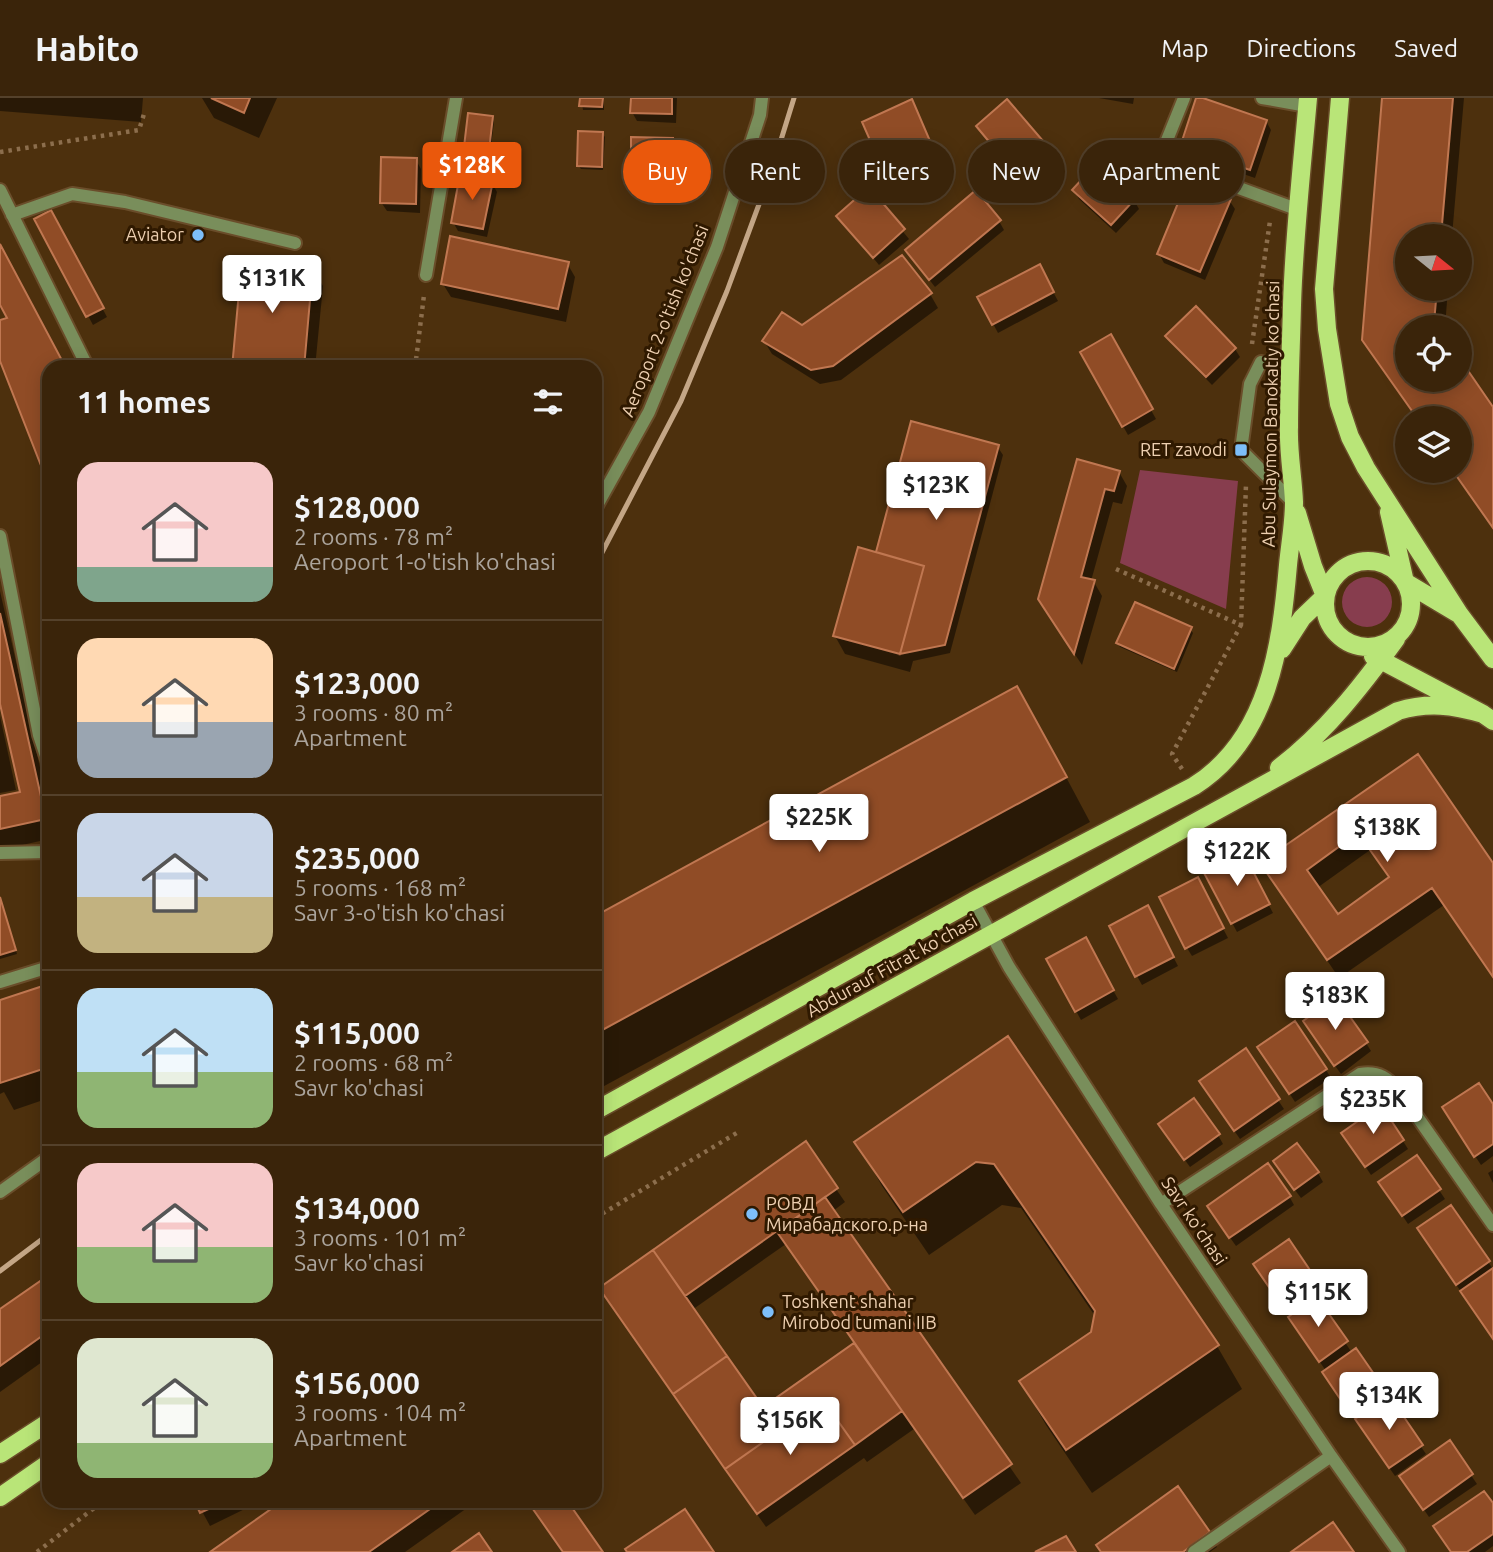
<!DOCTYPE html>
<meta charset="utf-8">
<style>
:root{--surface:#3a240a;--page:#453018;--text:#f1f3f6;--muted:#aba49c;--line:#54412b;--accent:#ea580c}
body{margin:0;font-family:Ubuntu,sans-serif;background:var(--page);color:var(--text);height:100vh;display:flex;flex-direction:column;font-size:26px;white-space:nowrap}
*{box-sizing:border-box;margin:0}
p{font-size:23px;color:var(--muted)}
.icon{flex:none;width:38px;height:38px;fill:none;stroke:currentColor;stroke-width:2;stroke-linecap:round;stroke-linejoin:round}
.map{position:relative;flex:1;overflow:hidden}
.drawer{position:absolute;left:42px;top:262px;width:560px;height:1148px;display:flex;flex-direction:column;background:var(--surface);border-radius:21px;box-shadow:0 4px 18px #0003,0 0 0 2px var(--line)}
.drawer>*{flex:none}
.banner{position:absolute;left:623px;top:42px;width:665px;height:63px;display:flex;gap:14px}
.needle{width:46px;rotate:108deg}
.buttons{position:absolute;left:1395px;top:126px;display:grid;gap:14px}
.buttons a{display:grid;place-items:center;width:77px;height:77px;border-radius:50%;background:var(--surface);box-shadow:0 4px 18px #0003,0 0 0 2px var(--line);font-size:35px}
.price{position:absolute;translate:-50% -60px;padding:0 16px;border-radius:7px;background:#fff;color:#222;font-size:23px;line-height:46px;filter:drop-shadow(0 2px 4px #0008)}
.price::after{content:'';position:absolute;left:50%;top:42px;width:21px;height:16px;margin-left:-10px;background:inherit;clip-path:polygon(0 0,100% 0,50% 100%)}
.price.selected{background:var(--accent);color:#fff}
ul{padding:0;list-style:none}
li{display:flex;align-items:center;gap:21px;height:175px;padding:0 35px}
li+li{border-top:2px solid var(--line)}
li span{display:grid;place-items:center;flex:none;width:196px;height:140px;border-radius:21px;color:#555}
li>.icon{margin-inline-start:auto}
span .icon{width:84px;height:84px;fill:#fffc;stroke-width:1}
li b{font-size:30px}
h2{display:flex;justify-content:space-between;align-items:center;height:84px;padding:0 35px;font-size:30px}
.tag{padding:0 24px;border-radius:32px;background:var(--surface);box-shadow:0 4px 18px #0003,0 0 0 2px var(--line);font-size:24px;line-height:63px}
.tag.selected{background:var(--accent);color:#fff}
header{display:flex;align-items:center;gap:42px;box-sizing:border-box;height:98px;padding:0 35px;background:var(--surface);border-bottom:2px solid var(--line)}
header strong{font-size:33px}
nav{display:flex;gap:38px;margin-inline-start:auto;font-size:24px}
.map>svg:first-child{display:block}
.green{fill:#873d4e}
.shadow{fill:#0007;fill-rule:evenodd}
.building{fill:#904c26;stroke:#c07751;stroke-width:2;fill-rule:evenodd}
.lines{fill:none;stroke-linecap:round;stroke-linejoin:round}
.minor-casing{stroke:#6a4d2a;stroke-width:16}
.major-casing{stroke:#6a4d2a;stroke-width:21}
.path{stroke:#8c6e4d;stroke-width:4.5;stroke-dasharray:3.5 5;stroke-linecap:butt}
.minor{stroke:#798e5b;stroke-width:12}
.major{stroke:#b9e578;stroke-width:18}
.rail{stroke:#c4a686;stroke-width:5}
.poi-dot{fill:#7dbef9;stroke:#2f1900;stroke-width:2.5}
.labels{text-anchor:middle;stroke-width:6;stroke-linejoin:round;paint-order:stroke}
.poi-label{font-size:18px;fill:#edcfb0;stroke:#2f1900;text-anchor:end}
.street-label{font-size:18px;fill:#edcfb0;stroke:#2f1900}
</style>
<header>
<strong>Habito</strong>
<nav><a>Map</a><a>Directions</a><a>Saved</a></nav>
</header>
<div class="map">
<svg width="1493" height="1454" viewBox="0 0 1493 1454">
<rect width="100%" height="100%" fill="#4d300d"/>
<path class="green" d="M1140,372L1238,383L1226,511L1120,465Z
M1342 504a25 25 0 1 1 50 0a25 25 0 1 1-50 0Z"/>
<path class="shadow" d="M0,0H143L141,24L0,13Z
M202,0H277L259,40L214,20Z
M581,0H604V12H583Z
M633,0H677L676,25L637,23L632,14Z
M1099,0H1134L1133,6Z
M1384,0H1464L1452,138H1407V191H1448L1445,229H1407V282H1460V264L1493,313V430L1453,373H1460V320H1416L1364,241Z
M916,12L934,52L887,73L864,24Z
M492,20L494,24L490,56L468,53L466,49Z
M1266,23L1271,32L1255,80L1187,57L1182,49Z
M978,29L1041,44L1046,53L1017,78Z
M602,35L605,39L603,72L581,71L578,67Z
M672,42L677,51L676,79L638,78L633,69Z
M416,62L421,71L420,115L387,113L381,104Z
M492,85L497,94L487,139L458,133L453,124Z
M868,91L909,141L879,167L839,118Z
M1074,92L1134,102L1139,111L1116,135L1079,101Z
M1229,102L1235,111L1205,182L1164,165L1159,156Z
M51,114L107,219L93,227L37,122Z
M999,123L1004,132L935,189L907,153Z
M567,165L575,179L566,224L451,199L443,186Z
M312,170L323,188L315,270H234Z
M1044,177L1058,203L998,235L979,199Z
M930,196L938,210L841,282L820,286L772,256L764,243L802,229Z
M1168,238L1235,251L1240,259L1212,287L1173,247Z
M1110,239L1156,321L1128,337L1082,255Z
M997,348L1003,357L950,555L913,563L910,574L845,556L835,538L880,457L878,454Z
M1079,363L1119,374L1127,388L1122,406L1113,404L1091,483L1094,484L1102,498L1082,567L1048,516Z
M0,493L49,709V741L0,752V700L22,695L0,598Z
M1190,531L1193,535L1177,574L1120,549L1118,545Z
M0,618L16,692L0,695Z
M1042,634L1090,724L595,993V820Z
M1417,658L1493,768V879L1444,807L1339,880L1262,766ZM1370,752L1390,781L1337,818L1317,790Z
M1247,766L1273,815L1237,834L1206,776Z
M1202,790L1228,840L1192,858L1187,850Z
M0,800L17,856L0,861Z
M1152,818L1178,868L1142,887L1137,878Z
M1085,842L1118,901L1081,922L1048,862Z
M49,888V1000L14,1012L4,994L0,996V904Z
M1310,933L1366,945L1371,953L1341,976Z
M1007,941L1217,1248L1242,1291L1092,1395L1046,1327L1021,1284L1092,1235L1095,1218L1021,1110L1002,1107L929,1157L882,1088L857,1044Z
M1245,953L1284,1011L1240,1041L1206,992Z
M1265,958L1326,972L1331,980L1295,1004Z
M1493,1009V1058L1481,1067L1449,1019Z
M1166,1036L1218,1037L1223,1046L1190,1069Z
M1403,1043L1408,1051L1371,1077L1349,1044Z
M805,1046L845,1104L833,1113L1021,1385L975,1417L914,1331L867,1364L864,1360L766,1429L609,1204ZM786,1146L855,1246L763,1312L692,1212Z
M1417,1059L1445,1101L1408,1126L1386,1093Z
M1280,1072L1318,1075L1323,1084L1301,1100Z
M1493,1072V1085L1488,1075Z
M1289,1098L1294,1107L1236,1148L1214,1117Z
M1451,1109L1493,1171V1240L1424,1140Z
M1260,1176L1319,1188L1324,1196L1317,1201L1352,1255L1356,1253L1426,1356L1395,1378L1329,1284L1326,1273Z
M49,1179V1259L0,1294V1213Z
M1449,1345L1477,1386L1429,1419L1407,1387Z
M1177,1390L1217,1449L1210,1454H1102Z
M197,1404H259L210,1428Z
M284,1404H463L467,1410L405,1454H213Z
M1493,1408V1448L1485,1454H1452Z"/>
<path class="building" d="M211,0H250L244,15Z
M580,0H603L602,9L579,8Z
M631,0H672V16L630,15Z
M1196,0H1203L1267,22L1250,72L1180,49Z
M1382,0H1453L1441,138H1407V191H1437L1434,225L1437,229H1407V282H1460V261L1493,309V430L1453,373H1460V320H1417L1362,242Z
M912,1L930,43L880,65L862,24Z
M1007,1L1043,43L1011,70L976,28Z
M468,15L493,18L489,52L464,49Z
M578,33L603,34L602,69L577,68Z
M631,39L673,40L672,70L631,69Z
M381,59L417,60L416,106L380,105Z
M1097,65L1135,101L1111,127L1072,92Z
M460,76L493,83L483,131L451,125Z
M1187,83L1231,101L1200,174L1157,156Z
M869,89L905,131L873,160L836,118Z
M976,92L1001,122L929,182L905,152Z
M51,112L104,210L86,219L34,121Z
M450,138L569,164L558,211L441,186Z
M0,146L66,270H49V388L0,263V222L7,220L0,207Z
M902,157L932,195L833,268L811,272L762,243L782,214L802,227Z
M242,161L313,168L304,270H232Z
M1040,166L1054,194L992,227L977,199Z
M1196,208L1236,250L1206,279L1165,238Z
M1111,236L1153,311L1122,329L1080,254Z
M911,323L999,347L945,547L900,556L924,468L876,454Z
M1077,361L1120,373L1114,393L1105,391L1081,479L1095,482L1074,556L1038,501Z
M858,449L924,468L900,556L833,538Z
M1135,504L1192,529L1174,571L1116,545Z
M0,515L46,721L0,731V698L20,694L0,606Z
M1017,588L1067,679L595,936V818Z
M1418,656L1493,765V879L1432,790L1327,862L1260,765ZM1358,735L1389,779L1338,816L1307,772Z
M1243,754L1270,806L1231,826L1204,775Z
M1198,779L1224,830L1185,851L1159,799Z
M0,799L16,852L0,857Z
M1148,807L1174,859L1135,879L1109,828Z
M1086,839L1114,892L1075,914L1046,861Z
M49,886V969L0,985V902Z
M1336,899L1368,944L1334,968L1303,923Z
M1295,923L1327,971L1289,996L1257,949Z
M1008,938L1219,1247L1066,1352L1019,1283L1091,1234L1095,1213L994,1066L976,1064L903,1114L854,1044Z
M1246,950L1280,1001L1234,1033L1199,983Z
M1479,985L1493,1006V1046L1474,1059L1442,1009Z
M1194,1000L1220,1036L1184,1062L1158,1026Z
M1381,1007L1404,1042L1365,1069L1341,1035Z
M806,1043L838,1090L685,1198L653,1152Z
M1297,1045L1319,1074L1294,1092L1273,1063Z
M1417,1057L1441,1091L1402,1118L1378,1084Z
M1268,1065L1291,1098L1229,1140L1207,1108Z
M825,1099L1012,1366L963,1400L777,1134Z
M1451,1107L1490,1163L1456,1187L1417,1130Z
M1289,1141L1320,1187L1284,1211L1253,1166Z
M653,1152L727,1258L673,1296L599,1190Z
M1493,1170V1241L1460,1193Z
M49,1177V1233L0,1268V1211Z
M1317,1199L1348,1243L1319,1264L1288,1219Z
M854,1245L902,1313L855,1347L823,1302L725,1371L673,1296L727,1258L763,1309Z
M1356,1250L1383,1289L1349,1314L1322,1274Z
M1389,1297L1423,1347L1389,1370L1355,1321Z
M823,1302L855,1347L757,1416L725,1371Z
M1450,1342L1473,1376L1423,1412L1399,1378Z
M1178,1388L1210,1434L1183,1454H1101L1096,1447Z
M1484,1393L1493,1405V1436L1467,1454H1451L1433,1428Z
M195,1404H224L200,1415Z
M281,1404H440L369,1454H210Z
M528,1404H568L603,1454H563Z
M685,1411L714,1454H627L625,1451Z
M1333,1424L1354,1454H1291Z
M479,1435L492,1454H452Z
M1066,1438L1076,1454H1035Z"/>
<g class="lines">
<defs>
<path id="minor" d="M1184,0L1163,52L1239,90L1299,112
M1262,0L1307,8
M0,92L88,270
M12,117L72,96L125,104L295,145
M426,177L456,0
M1261,264L1250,286L1241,352L1294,405
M595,411L649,314L717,149L760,17L762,0
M0,438L39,637L49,667
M0,755L49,754
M973,803L1009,869L1161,1106L1331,1358L1399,1454
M0,884L49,869
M0,1094L49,1059
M1161,1106L1360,976C1379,973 1388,980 1400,994L1493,1127
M1194,1454L1331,1358"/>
<path id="major" d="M1340,0L1324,191L1327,231L1339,306L1350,339L1366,370L1460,517L1493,561
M1389,414L1405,484L1457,515
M1325 506a43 43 0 1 1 86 0a43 43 0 1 1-86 0Z
M1282,551L1302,520L1325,498L1313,468L1297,415
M1373,558L1483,616L1493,623
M1279,670C1326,634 1361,589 1396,541
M595,1013L973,803L1194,688C1269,641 1281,548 1288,467C1290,446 1294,425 1294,404C1293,379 1288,354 1289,329C1289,289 1291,248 1292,207C1294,138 1302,69 1308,0
M595,1054L1398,613C1428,604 1453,607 1483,616
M0,1356L49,1324
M0,1399L49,1365"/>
</defs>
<use href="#minor" class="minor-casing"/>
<use href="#major" class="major-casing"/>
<path class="path" d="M0,54L139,32L144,16
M1252,246L1270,123
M415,270L424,197
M1116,471L1241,527L1246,386
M1182,671L1172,656L1241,527
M1221,735L1234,755
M595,1120L740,1033
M37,1454L102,1404"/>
<use href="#minor" class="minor"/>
<use href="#major" class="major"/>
<path class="rail" d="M595,468L681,303L727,193L772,71L794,0
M0,1173L49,1136"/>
</g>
<g class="poi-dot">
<circle cx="198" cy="137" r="7"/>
<rect x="1234" y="345" width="14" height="14" rx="3.5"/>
<circle cx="752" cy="1116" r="7"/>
<circle cx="768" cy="1214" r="7"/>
</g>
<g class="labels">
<g class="poi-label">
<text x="184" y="143">Aviator</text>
<text x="1227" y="358">RET zavodi</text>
<text x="766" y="1112" text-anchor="start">РОВД<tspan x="766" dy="21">Мирабадского.р-на</tspan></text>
<text x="782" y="1210" text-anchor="start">Toshkent shahar<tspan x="782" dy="21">Mirobod tumani IIB</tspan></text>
</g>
<g class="street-label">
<text transform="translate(665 223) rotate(-68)" y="6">Aeroport 2-o'tish ko'chasi</text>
<text transform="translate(1271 316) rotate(-89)" y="6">Abu Sulaymon Banokatiy ko'chasi</text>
<text transform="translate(892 868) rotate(-29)" y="6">Abdurauf Fitrat ko'chasi</text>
<text transform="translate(1194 1123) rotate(56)" y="6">Savr ko'chasi</text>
</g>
</g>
</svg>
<div class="buttons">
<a><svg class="needle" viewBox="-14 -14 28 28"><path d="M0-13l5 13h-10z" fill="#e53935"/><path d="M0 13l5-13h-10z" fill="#aba49c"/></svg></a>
<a><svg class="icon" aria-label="locate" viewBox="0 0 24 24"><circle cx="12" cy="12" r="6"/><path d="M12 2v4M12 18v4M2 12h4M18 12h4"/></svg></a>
<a><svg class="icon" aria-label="layers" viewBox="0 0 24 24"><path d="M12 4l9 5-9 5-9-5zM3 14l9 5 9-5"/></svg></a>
</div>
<b class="price selected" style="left:472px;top:104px">$128K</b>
<b class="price" style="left:272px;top:217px">$131K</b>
<b class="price" style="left:936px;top:424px">$123K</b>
<b class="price" style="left:819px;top:756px">$225K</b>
<b class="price" style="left:1387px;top:766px">$138K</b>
<b class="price" style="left:1237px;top:790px">$122K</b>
<b class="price" style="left:1335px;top:934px">$183K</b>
<b class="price" style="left:1373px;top:1038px">$235K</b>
<b class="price" style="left:1318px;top:1231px">$115K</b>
<b class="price" style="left:1389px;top:1334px">$134K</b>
<b class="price" style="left:790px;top:1359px">$156K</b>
<div class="banner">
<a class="tag selected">Buy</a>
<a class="tag">Rent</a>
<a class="tag">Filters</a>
<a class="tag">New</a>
<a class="tag">Apartment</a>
</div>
<section class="drawer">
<h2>11 homes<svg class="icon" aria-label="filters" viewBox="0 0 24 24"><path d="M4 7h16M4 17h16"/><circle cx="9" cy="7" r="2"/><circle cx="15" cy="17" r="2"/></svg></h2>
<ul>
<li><span style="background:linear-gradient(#f6c9c9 75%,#7fa58c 0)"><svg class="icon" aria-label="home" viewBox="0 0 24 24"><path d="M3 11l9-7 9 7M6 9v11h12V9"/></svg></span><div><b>$128,000</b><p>2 rooms · 78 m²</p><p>Aeroport 1-o'tish ko'chasi</p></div></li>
<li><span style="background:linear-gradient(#ffd9b3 60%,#9aa5b1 0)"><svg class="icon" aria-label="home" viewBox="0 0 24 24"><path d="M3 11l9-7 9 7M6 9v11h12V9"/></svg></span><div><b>$123,000</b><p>3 rooms · 80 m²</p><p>Apartment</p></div></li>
<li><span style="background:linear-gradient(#c9d6e8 60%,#c2b280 0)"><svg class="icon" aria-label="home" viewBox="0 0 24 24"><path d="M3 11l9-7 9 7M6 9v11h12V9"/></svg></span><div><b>$235,000</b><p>5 rooms · 168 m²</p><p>Savr 3-o'tish ko'chasi</p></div></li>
<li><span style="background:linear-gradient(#bfe0f5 60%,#8fb573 0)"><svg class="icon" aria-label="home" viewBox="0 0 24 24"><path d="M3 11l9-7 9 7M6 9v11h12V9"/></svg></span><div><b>$115,000</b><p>2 rooms · 68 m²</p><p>Savr ko'chasi</p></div></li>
<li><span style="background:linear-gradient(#f6c9c9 60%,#8fb573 0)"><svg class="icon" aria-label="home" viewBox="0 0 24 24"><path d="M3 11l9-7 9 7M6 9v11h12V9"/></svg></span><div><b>$134,000</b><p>3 rooms · 101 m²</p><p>Savr ko'chasi</p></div></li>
<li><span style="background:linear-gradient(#dfe7d0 75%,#8fb573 0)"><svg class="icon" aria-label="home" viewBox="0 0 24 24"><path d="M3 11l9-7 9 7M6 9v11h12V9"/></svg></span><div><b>$156,000</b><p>3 rooms · 104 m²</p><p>Apartment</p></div></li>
</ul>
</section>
</div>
